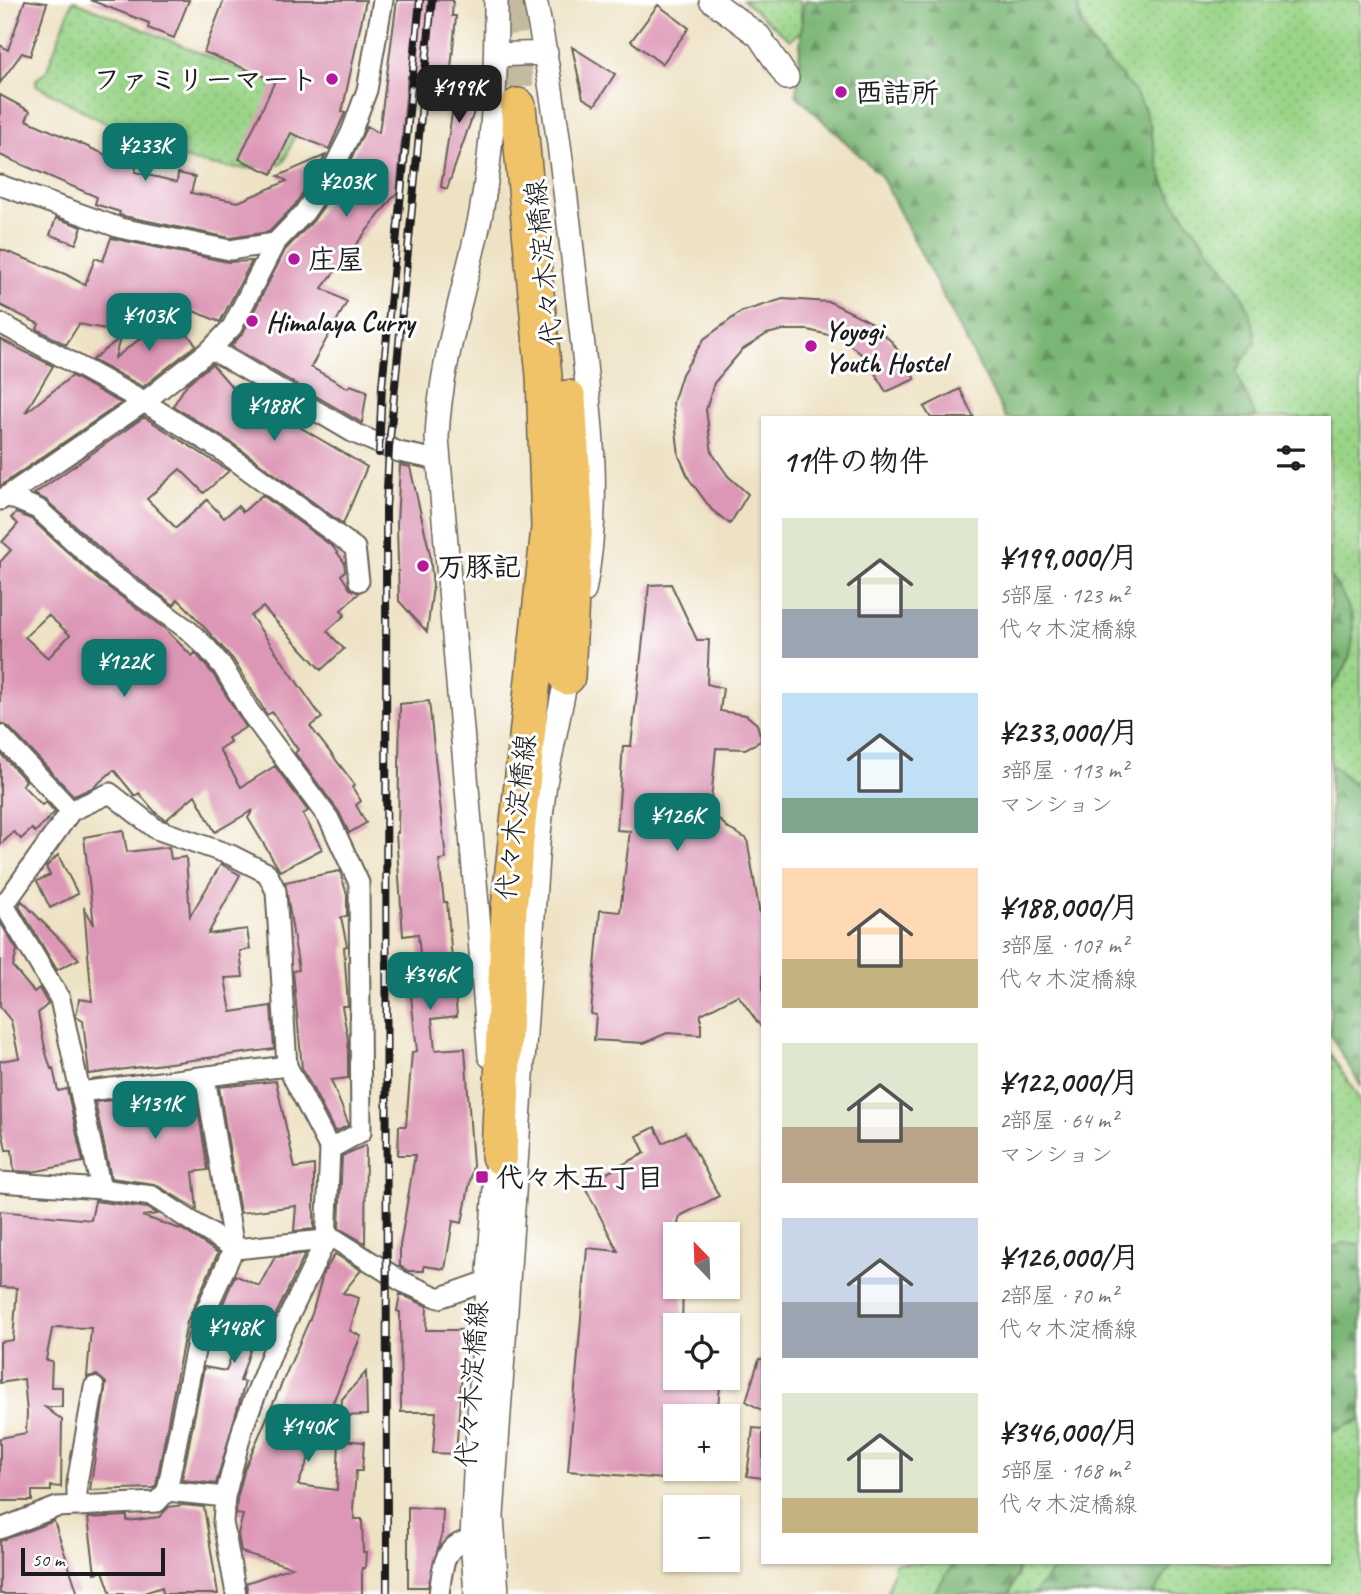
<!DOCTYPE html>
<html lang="ja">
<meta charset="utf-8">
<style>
:root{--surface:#fff;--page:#f2f2f2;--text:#202124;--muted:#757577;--accent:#0f766e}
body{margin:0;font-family:Caveat,"Klee One",sans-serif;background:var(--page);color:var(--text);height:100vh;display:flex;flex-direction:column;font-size:26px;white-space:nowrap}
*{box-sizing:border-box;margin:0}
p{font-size:23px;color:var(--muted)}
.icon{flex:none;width:38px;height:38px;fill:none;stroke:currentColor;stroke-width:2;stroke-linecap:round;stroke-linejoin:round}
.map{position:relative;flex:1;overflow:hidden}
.details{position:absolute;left:761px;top:416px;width:570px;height:1148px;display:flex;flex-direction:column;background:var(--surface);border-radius:0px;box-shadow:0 2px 5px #0004}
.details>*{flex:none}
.needle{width:46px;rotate:337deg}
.fabs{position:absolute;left:663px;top:1222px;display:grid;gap:14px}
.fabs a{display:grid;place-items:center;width:77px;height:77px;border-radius:0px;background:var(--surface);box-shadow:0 2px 5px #0004;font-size:35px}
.scale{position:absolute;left:21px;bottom:18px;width:144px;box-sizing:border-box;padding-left:7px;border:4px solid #1c1c1c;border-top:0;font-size:19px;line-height:24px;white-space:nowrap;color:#1c1c1c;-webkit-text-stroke:5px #fff;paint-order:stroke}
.price{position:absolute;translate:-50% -60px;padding:0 16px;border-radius:14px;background:var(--accent);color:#fff;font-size:23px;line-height:46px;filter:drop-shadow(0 2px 4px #0008)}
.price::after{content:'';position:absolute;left:50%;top:42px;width:21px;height:16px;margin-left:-10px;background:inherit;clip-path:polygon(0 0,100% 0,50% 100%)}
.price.selected{background:#222;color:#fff}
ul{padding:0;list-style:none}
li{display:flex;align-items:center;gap:21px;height:175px;padding:0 21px}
li span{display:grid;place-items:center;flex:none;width:196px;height:140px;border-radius:0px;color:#555}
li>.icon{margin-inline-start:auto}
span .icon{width:84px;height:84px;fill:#fffc;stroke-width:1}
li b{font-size:30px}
h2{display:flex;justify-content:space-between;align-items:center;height:84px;padding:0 21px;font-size:30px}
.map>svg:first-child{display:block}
.grass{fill:url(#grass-dots);stroke:#5a7852;stroke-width:2}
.forest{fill:url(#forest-firs);stroke:#4b6948;stroke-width:2}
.building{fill:#dd97b6;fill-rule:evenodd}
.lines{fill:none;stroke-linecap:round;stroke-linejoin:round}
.motorway-tunnel{stroke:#c4baa2;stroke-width:35;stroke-dasharray:35 18;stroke-linecap:butt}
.minor-casing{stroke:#666157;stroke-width:23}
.tertiary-casing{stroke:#666157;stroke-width:26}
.motorway-casing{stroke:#666157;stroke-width:38}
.minor{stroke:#fff;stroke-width:19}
.tertiary{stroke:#fff;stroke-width:23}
.motorway{stroke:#f0c369;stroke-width:35}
.rail-casing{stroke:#1c1c1c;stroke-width:8}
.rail{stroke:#fff;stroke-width:5;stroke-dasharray:16;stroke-linecap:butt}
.poi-dot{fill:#b5179e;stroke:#fff;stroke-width:2.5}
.labels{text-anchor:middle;stroke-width:6;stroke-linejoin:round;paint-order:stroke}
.poi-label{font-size:28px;font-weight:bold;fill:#1c1c1c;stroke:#fff;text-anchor:start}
.street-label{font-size:28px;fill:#1c1c1c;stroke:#fff}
</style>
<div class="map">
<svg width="1361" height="1594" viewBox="0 0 1361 1594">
<defs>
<pattern id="grass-dots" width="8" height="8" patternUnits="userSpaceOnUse" patternTransform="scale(1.75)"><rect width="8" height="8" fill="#99d487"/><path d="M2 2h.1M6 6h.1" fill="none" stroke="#83b574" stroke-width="1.8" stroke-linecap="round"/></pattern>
<pattern id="forest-firs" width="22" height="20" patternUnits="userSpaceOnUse" patternTransform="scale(1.75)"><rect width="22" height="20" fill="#7ab674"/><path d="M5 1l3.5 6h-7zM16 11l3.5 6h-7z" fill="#63935e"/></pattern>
</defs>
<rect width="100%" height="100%" fill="#fff"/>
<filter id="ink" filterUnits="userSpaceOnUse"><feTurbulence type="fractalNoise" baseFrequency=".0143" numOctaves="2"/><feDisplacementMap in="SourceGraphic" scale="14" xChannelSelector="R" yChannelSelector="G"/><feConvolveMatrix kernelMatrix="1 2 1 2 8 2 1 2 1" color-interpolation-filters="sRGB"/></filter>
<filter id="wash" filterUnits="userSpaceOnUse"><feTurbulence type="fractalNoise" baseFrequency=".00686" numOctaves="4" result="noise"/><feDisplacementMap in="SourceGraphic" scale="28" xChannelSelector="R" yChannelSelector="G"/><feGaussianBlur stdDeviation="1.57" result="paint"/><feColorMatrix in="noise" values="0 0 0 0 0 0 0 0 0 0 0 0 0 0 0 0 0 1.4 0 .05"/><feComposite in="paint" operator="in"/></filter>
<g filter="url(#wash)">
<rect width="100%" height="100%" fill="#eee2c4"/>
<path class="grass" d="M73,0L310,99L284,162C200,189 108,122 36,85V79L46,72Z
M743,0H800L802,30L790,40Z
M1079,0H1361V776L1354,783L1330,764V689L1335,684L1354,619L1330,577V418H1254L1236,372L1239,365L1205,241L1185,219L1166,187L1154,153L1151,126L1096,50L1077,10Z
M1330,1053L1361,1102V1594H887L895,1563H1330Z"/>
<path class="forest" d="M804,0H1079C1071,40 1120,67 1138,97C1155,124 1152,158 1167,188C1190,236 1256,286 1255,342L1236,372L1256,418H1006L881,176L796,95Z
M1330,577C1360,612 1361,655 1330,689Z
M1330,764L1361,791V1086L1330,1035Z
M1344,1243L1361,1244V1419L1330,1434V1248Z
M954,1563H1018L1017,1577L1009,1594H933Z
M1058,1563H1174L1153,1594H1034Z"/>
<g id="blocks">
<path class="building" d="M25,0L47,3L30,56L22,53L0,83V45L8,50Z
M90,0H189L174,38L148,28L149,23Z
M224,0H366L342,112L345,113L329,149L291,133L272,174L239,159L275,81L204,52Z
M397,0H453L452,16H456L450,80L408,76L397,192L322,288L347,302L311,367L348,388L350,385L367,391L362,423L231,346L243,333L285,250L313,221L339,184L367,126L379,133Z
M658,5L689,28L662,64L631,41Z
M572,47L615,74L595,105L583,98Z
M457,80L477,82L476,106L447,189L441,187Z
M0,95L30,111L26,120L111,157L137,164L135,172L177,182L178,173L195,177L191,193L238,202L287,181L278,176L326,155L295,205L269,232L230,238L119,215L120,212L95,204L97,197L0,155Z
M56,218L82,227L76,244L50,235Z
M111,238L228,262L252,261L220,322L164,299L170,306L128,298L121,332L79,324L66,345L37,329L39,324L0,305V249L65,274L85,285L95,258L103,261Z
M783,299L830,302L869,321L893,343L915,379L886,392L866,358L855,349L837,337L808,330H783L767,334L742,350L714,383L706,410L712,453L728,476L748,494L730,524L712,510L689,479L679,456L673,403L682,374L704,339L741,312Z
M172,314L196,345L143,387L92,360L120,338L115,358Z
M0,339L53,366L25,413L72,376L121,403L0,486Z
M212,364L232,387L367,467L343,524L228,440L173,406L187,384Z
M960,389L974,418H931L924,407Z
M144,417L229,471L204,493L180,469L147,499L176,528L207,500L224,518L238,506L243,512L262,495L333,547L344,562L345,571L341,575L350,589L359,593L341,610L345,615L327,631L344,649L321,670L263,607L251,616L322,718L310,726L355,785L352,787L361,801L356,805L366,823L349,833L339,812L295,753L298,750L272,712L267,715L233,659L187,608L178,599L174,605L113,560L46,500L34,494Z
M400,465L410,467L430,554L433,587L427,632L399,601L397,524Z
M16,513L31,519L97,579L165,629L192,656L195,653L198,656L213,674L246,727L228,738L230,742L219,749L241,787L275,766L308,811L303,814L322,849L280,871L248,818L253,810L215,832L195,795L166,820L156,813L139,793L135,796L114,770L94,787L74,796L9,727L0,723V562L11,550L2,542L18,524L11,518ZM48,615L70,635L48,658L25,637Z
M671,584L697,640H709L707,684L723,688L720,711L746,715L757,724L760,734L761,741L745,749L716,748L710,811L729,829L747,839L763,932V1030L738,995L701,1014V1035L667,1033L644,1043L594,1040L596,1015L591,1014L600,910L620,912L630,831L617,830L623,746H631L649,585Z
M429,701L446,859L439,860L444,902H447L457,1016L432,1019L435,1050L465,1048L473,1166L462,1223L453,1221L445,1269L424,1266V1271H408L400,1266V1246L415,1155H398L399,1126H406L412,1052L417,1051L409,978L422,976L418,934L403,936L396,833H398L400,704Z
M0,753L26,781L22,785L42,805L46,802L55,812L35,832L32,829L21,839L14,832L0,845Z
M123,830L127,852L169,847L171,859L186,857L190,916L221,864L240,875L208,934L247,929L250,949L240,951L243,977L225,978L231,1012L271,1006L274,1049L89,1074L83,1021L76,1017L79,999L92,1001L84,907L94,925L84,837Z
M58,855L78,894L50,908L37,881L50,875L46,867Z
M340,871L347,895V916L341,917L347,946L344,947L348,1006H342L348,1040V1078L331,1080L349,1125L335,1132L302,1068L293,971L299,970L285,882Z
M22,901L79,959L57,970L19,906Z
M0,922L17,950L13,967L34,992L39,988L48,1004L38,1013L46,1053L51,1069L53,1068L58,1091L67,1089L83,1162L32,1172L14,1171L12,1150H6L1,1124L0,1061L19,1058L11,1021L0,1007Z
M276,1081L295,1168L314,1165V1229L294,1231L296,1206L240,1213L219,1087Z
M195,1090L208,1170L193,1172L197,1209L154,1184L111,1178L95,1102Z
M655,1127L663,1143L685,1132L719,1196L680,1216L671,1251H676V1286H683L682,1325H676V1377H721L717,1416H676V1480L568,1471L587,1248L618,1251L584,1185L645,1153L637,1136Z
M366,1145L365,1243L339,1228L342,1156Z
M95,1201L148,1208L157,1214L142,1216L183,1230L218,1253L187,1322L156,1485L153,1488L90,1490L106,1383L97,1375L87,1377L91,1328L57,1327L52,1329L46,1360L52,1361L51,1387H62V1407H45L62,1420L61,1487L51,1486V1491H32V1501H0V1438L26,1433L27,1413L24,1379L0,1383V1342L13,1340L17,1288L0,1287V1211L91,1220Z
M305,1254L267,1333L257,1329L240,1381L245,1382L216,1484L182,1480L204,1367L226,1371L236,1342L211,1332L235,1275L259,1286L275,1257Z
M335,1254L361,1270L343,1293L359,1298L350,1331L361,1336L327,1416L279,1418V1435L317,1438L298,1485L337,1490L339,1440L364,1442L362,1471H356L353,1509L355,1519H362L363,1552H366L365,1568H362V1594H248L246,1583L292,1567L241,1552L238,1534L243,1515L236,1514L237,1499L245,1468L312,1314L323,1274Z
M400,1294L427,1306L426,1330H465L456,1454L433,1453L436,1412H401L400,1312L397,1311Z
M759,1359H763V1411L746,1401Z
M366,1372L367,1415L341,1416L342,1399Z
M753,1428L763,1429V1478L747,1476Z
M183,1505L204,1507L218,1594H163L162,1587L141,1594H111L103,1571L95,1573L88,1518L127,1516V1521L159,1517L169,1507Z
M408,1507L443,1509L442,1533L428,1587H408Z
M54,1521L78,1594H0V1541Z"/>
</g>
</g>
<g filter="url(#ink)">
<use href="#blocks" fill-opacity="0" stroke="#666157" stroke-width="2"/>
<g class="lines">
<path class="motorway-tunnel" d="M506,0L518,106"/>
<defs>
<path id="minor" d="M0,185L120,228L230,250L275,243
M0,323L144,402L221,450L355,548L359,581
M211,349L354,433L399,452L438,460
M7,496L38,509L105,570L188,630L207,648L223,667L249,711L329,819L359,883L361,1132L330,1149
M1,500L144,402L211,349L232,327L275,243L304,213L329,177L351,133L367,90L383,0
M0,735L71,811
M80,1092L287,1066
M0,1182L101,1189L152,1196L235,1249L335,1239L401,1281L439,1298L490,1280
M101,1189L60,999L4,905L71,811L110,793L156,829L231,855L267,873L276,891L287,1066L330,1149L326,1240L275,1345L243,1427L225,1497L223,1522L236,1594
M167,1491L225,1497
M77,1504V1483L94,1387
M0,1529L57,1507L157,1502L167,1491L201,1321L234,1248L205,1077
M439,1594C443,1567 442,1545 472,1539"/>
<path id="tertiary" d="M535,0C556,103 567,206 579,310C589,403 603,498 584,591
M711,0L759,36L787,78
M496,55L546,53
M490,1056L437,438C440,362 466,287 481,213C494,142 496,72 496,0
M476,1594L472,1539L475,1474L498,1143
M497,1594L492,1516L538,842L545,783L569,665"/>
<path id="motorway" d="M567,677L575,516L568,398
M499,1156L509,908L549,528L544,376L518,106"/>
</defs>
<use href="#minor" class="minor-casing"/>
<use href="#tertiary" class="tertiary-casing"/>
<use href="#motorway" class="motorway-casing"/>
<use href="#minor" class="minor"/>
<use href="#tertiary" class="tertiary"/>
<use href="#motorway" class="motorway"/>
<defs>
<path id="rail" d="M379,453L382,386L420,0
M387,1594L386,510L389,448L432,0"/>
</defs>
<use href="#rail" class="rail-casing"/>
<use href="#rail" class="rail"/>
</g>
</g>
<g class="poi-dot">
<circle cx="332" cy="79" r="7"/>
<circle cx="841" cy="92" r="7"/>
<circle cx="294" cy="259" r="7"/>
<circle cx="252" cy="321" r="7"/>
<circle cx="811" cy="346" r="7"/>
<circle cx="423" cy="566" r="7"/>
<rect x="475" y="1170" width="14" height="14" rx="3.5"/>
</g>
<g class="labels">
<g class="poi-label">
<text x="318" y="89" text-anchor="end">ファミリーマート</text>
<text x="855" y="102">西詰所</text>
<text x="308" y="269">庄屋</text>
<text x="266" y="331">Himalaya Curry</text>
<text x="825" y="340">Yoyogi<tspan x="825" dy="32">Youth Hostel</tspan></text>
<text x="437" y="576">万豚記</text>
<text x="496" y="1187">代々木五丁目</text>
</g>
<g class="street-label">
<text transform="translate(543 263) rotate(-96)" y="10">代々木淀橋線</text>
<text transform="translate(515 817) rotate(-83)" y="10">代々木淀橋線</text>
<text transform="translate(471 1384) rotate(-86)" y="10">代々木淀橋線</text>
</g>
</g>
</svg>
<div class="fabs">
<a><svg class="needle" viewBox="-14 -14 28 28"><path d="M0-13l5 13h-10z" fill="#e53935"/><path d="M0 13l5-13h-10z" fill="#757577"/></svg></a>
<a><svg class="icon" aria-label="locate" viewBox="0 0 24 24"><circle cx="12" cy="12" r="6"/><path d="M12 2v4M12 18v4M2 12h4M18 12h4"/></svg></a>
<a>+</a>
<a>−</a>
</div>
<div class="scale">50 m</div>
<b class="price selected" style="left:459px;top:125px">¥199K</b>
<b class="price" style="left:145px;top:183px">¥233K</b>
<b class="price" style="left:346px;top:219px">¥203K</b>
<b class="price" style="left:149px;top:353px">¥103K</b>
<b class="price" style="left:274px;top:443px">¥188K</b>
<b class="price" style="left:124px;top:699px">¥122K</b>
<b class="price" style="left:677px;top:853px">¥126K</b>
<b class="price" style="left:430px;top:1012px">¥346K</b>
<b class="price" style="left:155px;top:1141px">¥131K</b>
<b class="price" style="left:234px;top:1365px">¥148K</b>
<b class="price" style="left:308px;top:1464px">¥140K</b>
<section class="details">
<h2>11件の物件<svg class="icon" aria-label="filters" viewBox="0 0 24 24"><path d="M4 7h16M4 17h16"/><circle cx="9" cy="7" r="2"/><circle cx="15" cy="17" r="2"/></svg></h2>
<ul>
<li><span style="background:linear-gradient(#dfe7d0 65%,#9aa5b1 0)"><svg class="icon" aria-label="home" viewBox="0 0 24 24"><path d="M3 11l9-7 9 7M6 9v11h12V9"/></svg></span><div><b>¥199,000/月</b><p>5部屋 · 123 m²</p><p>代々木淀橋線</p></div></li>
<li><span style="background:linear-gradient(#bfe0f5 75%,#7fa58c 0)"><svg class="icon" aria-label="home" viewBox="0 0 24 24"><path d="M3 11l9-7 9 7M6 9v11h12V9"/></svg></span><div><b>¥233,000/月</b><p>3部屋 · 113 m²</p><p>マンション</p></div></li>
<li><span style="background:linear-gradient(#ffd9b3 65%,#c2b280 0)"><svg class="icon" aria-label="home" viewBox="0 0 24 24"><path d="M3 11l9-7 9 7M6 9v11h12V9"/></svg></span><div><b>¥188,000/月</b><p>3部屋 · 107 m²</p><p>代々木淀橋線</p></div></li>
<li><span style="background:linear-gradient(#dfe7d0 60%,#b9a48a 0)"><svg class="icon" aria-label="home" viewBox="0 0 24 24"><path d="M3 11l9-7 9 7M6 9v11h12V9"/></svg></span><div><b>¥122,000/月</b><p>2部屋 · 64 m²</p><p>マンション</p></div></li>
<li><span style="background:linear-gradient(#c9d6e8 60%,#9aa5b1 0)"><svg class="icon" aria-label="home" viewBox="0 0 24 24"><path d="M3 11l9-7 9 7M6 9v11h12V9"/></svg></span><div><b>¥126,000/月</b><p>2部屋 · 70 m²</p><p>代々木淀橋線</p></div></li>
<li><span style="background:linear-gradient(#dfe7d0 75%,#c2b280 0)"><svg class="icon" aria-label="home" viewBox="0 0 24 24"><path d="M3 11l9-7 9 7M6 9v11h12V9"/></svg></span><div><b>¥346,000/月</b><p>5部屋 · 168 m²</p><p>代々木淀橋線</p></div></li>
</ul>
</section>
</div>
